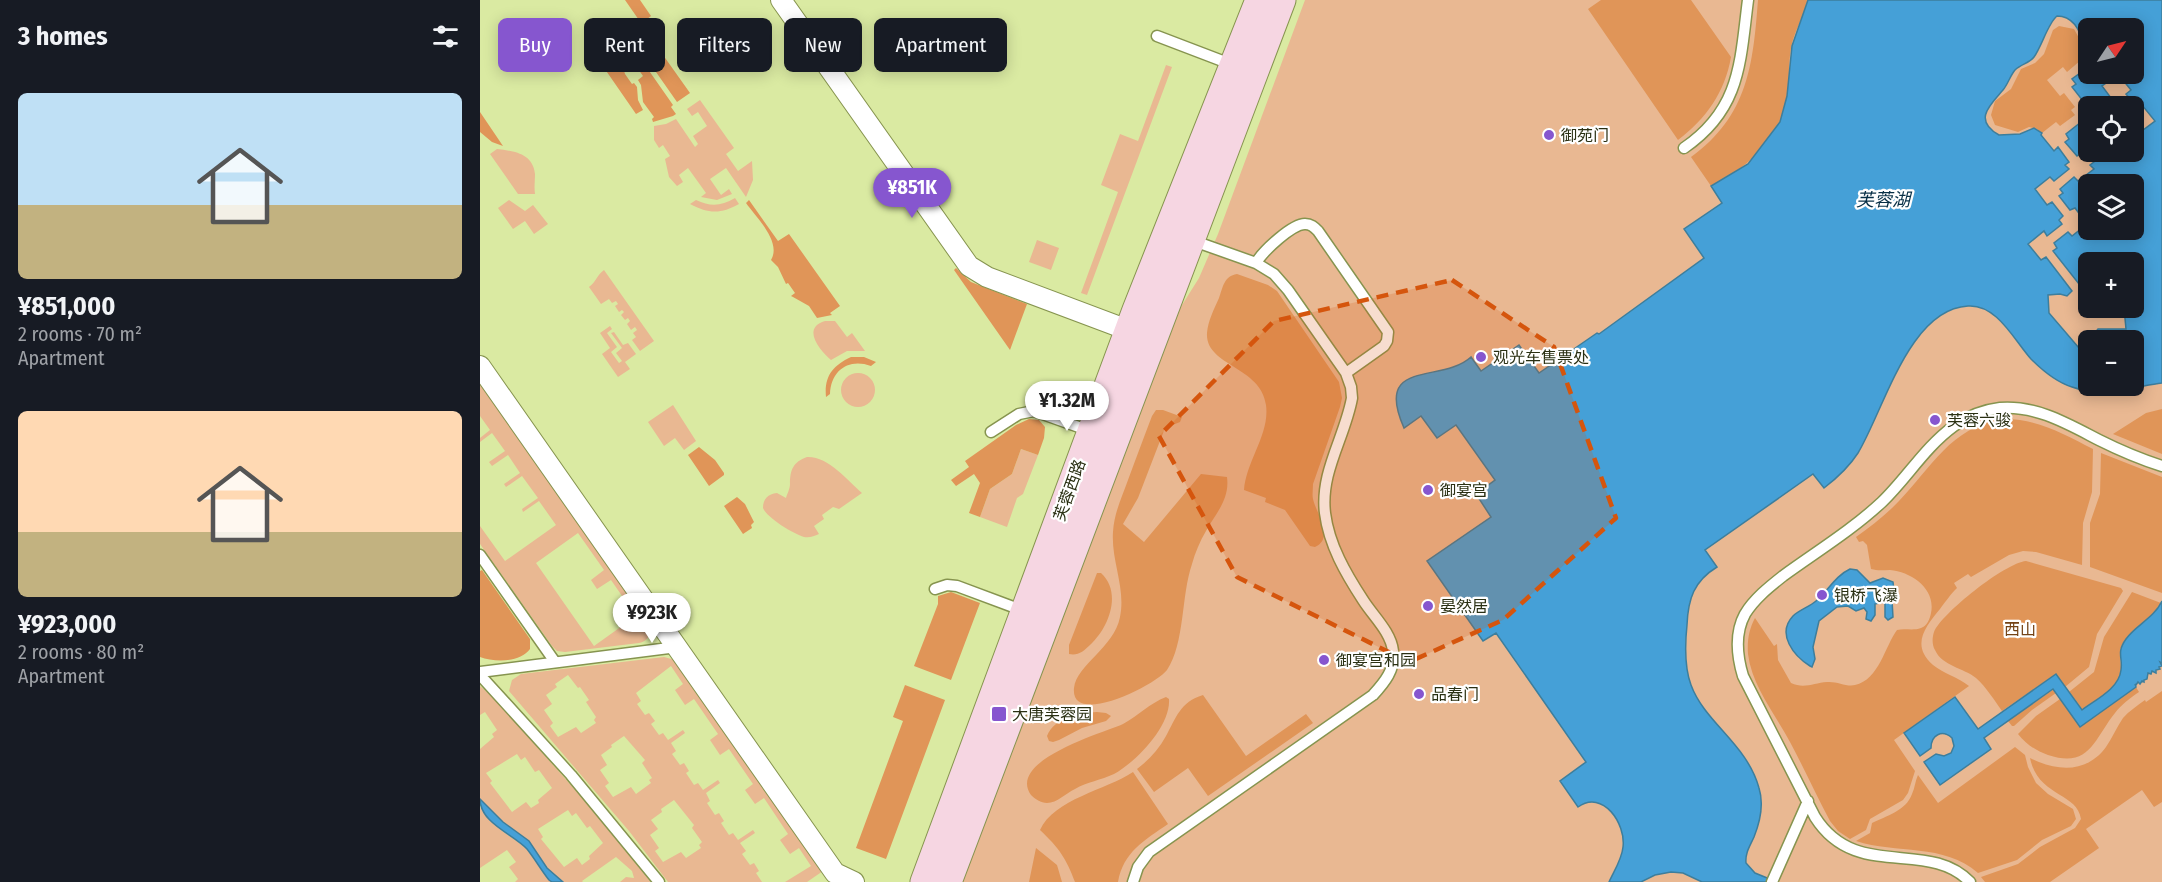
<!DOCTYPE html>
<meta charset="utf-8">
<style>
:root{--surface:#171b24;--page:#20242c;--text:#f1f3f6;--muted:#9ea1a6;--accent:#8656cf}
body{margin:0;font-family:"Fira Sans Condensed","Noto Sans SC",sans-serif;background:var(--page);color:var(--text);height:100vh;display:flex;flex-direction:column;font-size:22px;white-space:nowrap}
*{box-sizing:border-box;margin:0}
p{font-size:20px;color:var(--muted)}
.icon{flex:none;width:33px;height:33px;fill:none;stroke:currentColor;stroke-width:2;stroke-linecap:round;stroke-linejoin:round}
.map{position:relative;flex:1;overflow:hidden}
.sheet{display:flex;flex-direction:column;background:var(--surface);width:480px}
.sheet>*{flex:none}
.banner{position:absolute;left:18px;top:18px;width:570px;height:54px;display:flex;gap:12px}
.needle{width:39px;rotate:55deg}
.tools{position:absolute;left:1598px;top:18px;display:grid;gap:12px}
.tools a{display:grid;place-items:center;width:66px;height:66px;border-radius:9px;background:var(--surface);box-shadow:0 3px 15px #0003;font-size:30px}
.price{position:absolute;translate:-50% -51px;padding:0 14px;border-radius:21px;background:#fff;color:#222;font-size:20px;line-height:39px;filter:drop-shadow(0 2px 3px #0008)}
.price::after{content:'';position:absolute;left:50%;top:36px;width:18px;height:14px;margin-left:-9px;background:inherit;clip-path:polygon(0 0,100% 0,50% 100%)}
.price.selected{background:var(--accent);color:#fff}
ul{padding:0;list-style:none}
li{display:grid;align-content:center;gap:12px;height:318px;padding:0 18px}
li span{display:grid;place-items:center;height:186px;border-radius:9px;color:#555}
li>.icon{margin-inline-start:auto}
span .icon{width:108px;height:108px;fill:#fffc;stroke-width:1}
li b{font-size:26px}
h2{display:flex;justify-content:space-between;align-items:center;height:72px;padding:0 18px;font-size:26px}
.chip{padding:0 21px;border-radius:9px;background:var(--surface);box-shadow:0 3px 15px #0003;font-size:21px;line-height:54px}
.chip.selected{background:var(--accent);color:#fff}
main{display:flex;flex:1;min-height:0}
.map>svg:first-child{display:block}
.green{fill:#e9b892;fill-rule:evenodd}
.forest{fill:#e09558}
.water{fill:#45a0d7;stroke:#3d7e9c;stroke-width:1.5;fill-rule:evenodd}
.lines{fill:none;stroke-linecap:round;stroke-linejoin:round}
.lane-casing{stroke:#86944f;stroke-width:13}
.street-casing{stroke:#86944f;stroke-width:22}
.secondary-casing{stroke:#86944f;stroke-width:29}
.lane{stroke:#fff;stroke-width:10}
.street{stroke:#fff;stroke-width:20}
.secondary{stroke:#f6d6e2;stroke-width:27}
.marked{fill:#d5550d;fill-opacity:0.2;stroke:#d5550d;stroke-width:4.5;stroke-dasharray:12 8;stroke-linejoin:round}
.poi-dot{fill:#8656cf;stroke:#fff;stroke-width:2}
.labels{text-anchor:middle;stroke-width:4.5;stroke-linejoin:round;paint-order:stroke}
.poi-label{font-size:16px;fill:#2a3013;stroke:#fff;text-anchor:start}
.street-label{font-size:16px;fill:#2a3013;stroke:#fff}
.park-label{font-size:16px;fill:#734215;stroke:#fff}
.water-label{font-size:18px;font-style:italic;fill:#072f46;stroke:#fff}
</style>
<main>
<section class="sheet">
<h2>3 homes<svg class="icon" aria-label="filters" viewBox="0 0 24 24"><path d="M4 7h16M4 17h16"/><circle cx="9" cy="7" r="2"/><circle cx="15" cy="17" r="2"/></svg></h2>
<ul>
<li><span style="background:linear-gradient(#bfe0f5 60%,#c2b280 0)"><svg class="icon" aria-label="home" viewBox="0 0 24 24"><path d="M3 11l9-7 9 7M6 9v11h12V9"/></svg></span><div><b>¥851,000</b><p>2 rooms · 70 m²</p><p>Apartment</p></div></li>
<li><span style="background:linear-gradient(#ffd9b3 65%,#c2b280 0)"><svg class="icon" aria-label="home" viewBox="0 0 24 24"><path d="M3 11l9-7 9 7M6 9v11h12V9"/></svg></span><div><b>¥923,000</b><p>2 rooms · 80 m²</p><p>Apartment</p></div></li>
</ul>
</section>
<div class="map">
<svg width="1682" height="882" viewBox="0 0 1682 882">
<rect width="100%" height="100%" fill="#daeaa2"/>
<path class="green" d="M825,0H1682V882H482L692,321L719,278L738,234ZM1608,28H1653V74H1608ZM1608,106H1653V152H1608ZM1608,184H1653V230H1608ZM1608,262H1653V308H1608ZM1608,340H1653V386H1608Z
M686,65L692,67L607,295L601,293L638,192L621,185L640,134L658,141Z
M220,100L254,148L246,154L258,171L272,161L273,180L266,197L246,168L230,179L241,195L249,189L252,194L237,200L221,197L226,193L208,168L199,175L203,182L197,186L189,177L185,159L190,156L183,145L179,148L174,140V126L186,124L196,119L215,147L218,144L213,136L227,126L218,112L212,116L207,109Z
M17,149C33,151 53,153 55,174C55,181 54,187 55,194H38L10,154Z
M255,198L259,204C241,214 229,214 210,204L216,200C231,207 241,206 255,198Z
M29,200L45,211L53,205L68,224L54,234L45,221L33,229L18,208Z
M557,240L579,248L571,270L549,262Z
M124,270L174,341L160,351L152,340L156,337L153,333L157,330L155,327L151,330L147,324L150,321L148,318L145,320L141,315L144,312L142,310L139,312L135,306L138,304L136,301L132,303L129,299L121,304L109,287C116,282 117,275 124,270Z
M345,321H355L367,337L372,333L385,351H367L351,360C340,351 321,328 345,321Z
M130,326L132,329L127,333L137,347L131,352L139,363L142,361L136,353L142,348L131,333L134,332L143,345L148,343L156,354L145,362L150,369L138,377L122,354L130,348L120,333Z
M361 390a17 17 0 1 1 34 0a17 17 0 1 1-34 0Z
M0,381L170,624C171,634 169,641 159,643L85,652L77,651L72,646L0,544V526L25,561L76,525L59,501L43,512L42,509L58,498L42,476L26,487L24,484L40,473L28,455L12,466L9,462L25,451L12,433L0,442V438L10,430L0,416ZM98,533L124,570L111,580L117,589L131,580L156,616L114,646L56,563Z
M193,405L216,441L204,450L195,438L184,446L168,422Z
M541,449L558,455L543,494L537,498L527,527L500,517L510,489L532,474Z
M327,457C348,456 367,480 382,493L359,509L353,507L342,515L344,519L334,526L339,534C334,536 330,538 324,537C314,534 287,518 283,508C283,499 288,494 297,493L306,498C307,494 310,489 310,484C310,470 313,462 327,457Z
M184,657L195,660L343,871L327,882H305L331,866L319,848L310,854L300,840L308,834L284,798L275,804L265,790L273,784L249,749L240,755L230,740L238,734L214,699L205,705L195,690L203,684L191,666L156,693L161,701L157,704L165,715L169,713L175,721L171,724L179,735L183,733L188,740L203,730L205,733L191,743L196,751L192,754L200,765L204,763L209,771L206,773L214,785L218,783L223,790L238,780L240,783L226,793L230,801L227,803L235,815L239,813L244,821L241,823L249,835L253,833L258,840L273,830L275,833L260,843L266,851L262,854L270,865L274,863L279,871L276,873L282,882H188L149,831L29,691L32,680L41,674ZM88,675L98,688L100,687L109,700L106,702L116,717L114,720L116,723L101,733L96,727L78,737L70,726L73,723L64,710L72,704L66,695L77,687L75,684ZM144,736L165,760L162,763L172,778L169,780L171,783L156,794L151,787L133,797L125,786L129,783L120,770L127,765L121,755L132,747L131,745ZM194,800L214,825L212,828L222,842L219,845L221,848L206,858L201,852L183,862L175,851L179,848L170,835L178,829L171,820L182,812L181,809Z
M0,686L13,697L97,792L171,882H140L146,877L154,878L152,871L136,857L102,881L103,882H83L67,868L49,841L23,822L0,799V749L14,737L12,734L17,730L5,712L0,715ZM37,754L41,760L45,757L55,772L59,770L72,788L58,800L59,803L51,808L46,802L32,812L10,783L12,781L6,773ZM88,810L92,816L96,813L107,828L110,826L123,843L109,856L110,859L102,865L97,858L84,867L61,839L63,837L58,829Z
M0,807L21,830L45,847L72,882H35L38,879L29,867L36,862L27,850L0,868Z"/>
<path class="forest" d="M145,0H160L171,16L161,24L210,93L197,102L148,32L161,23Z
M1121,0H1211L1251,57C1245,92 1226,119 1198,140L1108,9Z
M1278,0H1328C1324,17 1314,31 1311,48C1308,65 1310,82 1307,99C1301,140 1265,169 1231,186L1211,157C1268,116 1273,65 1278,0Z
M1579,26L1594,29L1605,49L1598,55L1601,60L1587,72L1583,67L1567,80L1580,96L1584,93L1595,107L1591,110L1595,115L1580,126L1576,122L1562,133L1557,129L1549,127L1538,132L1515,125L1511,115L1515,101L1531,89L1541,69L1555,63L1564,54L1573,30Z
M144,35L193,105L191,107L196,114L193,116L173,122L172,119L174,117L163,102L161,85L158,80L163,76L156,66L149,71C145,60 145,49 139,39Z
M135,41L145,74L152,84L154,83L157,87L158,100L163,110L156,114L120,62L134,52L129,45Z
M0,112L23,146L12,142L0,132Z
M269,200L298,241L309,234L360,306L350,313L352,315L337,318L329,306L313,297L311,296L315,293L308,283L306,284L298,267L291,260C302,242 276,217 266,203Z
M476,268L491,282L547,304L530,350L474,270Z
M757,274L788,285L797,291L859,382L862,398L860,407L833,484C833,489 832,495 833,499C836,513 855,538 835,547L830,546L805,510L785,502L786,498L764,490C766,461 790,434 786,405C781,366 725,366 727,333C728,321 734,309 739,298C743,287 744,276 757,274Z
M371,357H384L396,362L391,366C369,358 351,370 350,394L346,397C344,377 352,366 371,357Z
M1682,409V454L1633,434L1666,413Z
M676,410H683L702,417L700,422L685,428L658,498L643,524L664,542L721,474L747,477C750,499 736,513 726,531C720,541 715,553 712,564C701,596 705,643 687,670C676,685 590,728 594,688C597,664 634,648 640,617C646,588 631,561 633,532C634,513 642,497 648,480C656,458 664,437 672,416Z
M549,419L559,420L565,427L564,438L558,455L541,449L532,474L510,489L500,517L489,513L500,483L494,474L476,486L471,480L489,467L485,461L536,425Z
M1522,419C1556,418 1584,434 1613,449L1612,492L1603,523L1602,565L1556,552L1543,551L1529,555L1491,577L1488,574L1474,583L1477,588C1470,595 1466,601 1460,609C1446,626 1430,645 1453,665C1464,674 1478,677 1489,686L1414,740L1435,771L1428,793L1423,800L1390,819L1386,830L1370,839L1358,831L1350,821C1336,795 1324,768 1310,742C1295,714 1272,686 1268,654C1267,641 1269,629 1275,618L1294,646L1297,644L1298,660L1311,683C1324,689 1334,683 1347,682C1357,681 1366,687 1375,685C1399,680 1405,646 1417,630C1425,628 1433,631 1441,628C1447,626 1450,619 1451,613C1456,589 1432,572 1410,570C1403,570 1398,571 1391,569L1387,545L1383,541L1379,542L1376,537C1391,526 1406,515 1419,501C1452,467 1470,428 1522,419Z
M219,447L235,460L244,473V475L229,486L208,455Z
M1621,453L1682,477V593L1610,567V523L1620,494Z
M257,497L265,504L274,522L271,525L272,528L263,534L244,506Z
M1546,561L1641,588L1643,591L1617,634L1609,667L1585,687L1576,674L1522,711C1514,700 1507,688 1496,678C1484,668 1462,666 1455,650C1452,645 1452,638 1454,632C1462,613 1525,563 1546,561Z
M2,570L50,639V649C40,663 14,662 0,657V571Z
M617,573H621C643,593 628,629 610,645C604,651 598,656 589,654V645Z
M471,592L500,603L471,680L434,666L458,604V596Z
M1652,592L1681,603C1672,619 1655,626 1645,640C1638,650 1640,656 1641,667C1643,687 1615,700 1602,710L1589,692L1614,672L1624,637Z
M425,685L465,700L406,859L376,848L423,721L413,717Z
M1656,687L1659,692C1650,698 1641,705 1635,713C1614,739 1610,769 1568,755C1556,751 1546,744 1538,734L1556,716L1580,699L1600,727Z
M1574,689L1576,693L1552,710L1534,726H1532L1528,721Z
M1682,691V802L1674,807L1662,790L1606,829L1619,848L1570,882H1505L1501,877L1538,864L1560,847L1595,828L1601,819C1597,792 1558,797 1550,758C1578,772 1607,773 1626,747C1632,738 1637,727 1643,718C1649,711 1657,706 1665,700L1666,702Z
M723,695L766,756L826,714L833,723L728,796L708,768L674,792L657,769C669,760 679,749 686,736C696,718 700,702 723,695Z
M686,697L689,699C691,726 656,762 634,774C621,780 607,782 595,789C586,793 577,803 567,803C561,803 555,799 551,795C526,760 626,732 643,724C658,716 670,703 686,697Z
M617,712L626,713L631,716L626,721L602,728L579,740L573,742L569,741L567,736C575,717 598,713 617,712Z
M1535,747L1545,755L1548,767L1556,783L1568,794L1593,809L1596,819L1591,826L1562,840L1537,860L1498,873C1464,843 1416,854 1376,841L1390,833L1392,823C1406,816 1426,811 1432,794C1435,788 1435,781 1438,775L1458,803Z
M653,772L688,824C665,840 643,852 638,882H595C586,858 579,848 560,830C574,799 626,790 653,772Z
M556,848L577,865L582,882H549Z"/>
<path class="water" d="M1328,0H1682V383C1653,387 1620,397 1592,387C1576,382 1563,371 1551,359C1534,340 1517,304 1488,306C1429,309 1404,410 1378,453C1369,467 1357,478 1344,488L1333,474L1225,550L1237,567C1214,581 1208,599 1207,625C1205,644 1204,666 1211,685C1225,723 1267,744 1279,788C1284,804 1280,822 1274,837C1270,846 1265,853 1266,863L1275,873L1297,882H1222L1203,873L1191,872L1175,875L1161,882H1129C1134,871 1142,859 1143,847C1146,824 1123,789 1098,807L1080,781L1106,762L1016,633L1003,641L947,561L1011,517L996,494L1015,480L976,425L957,438L941,416L924,428C893,358 962,384 991,357L1001,371L1039,345L1059,373L1117,333L1119,334L1224,258L1204,229L1242,203L1231,186L1268,164L1300,122L1307,96L1312,46ZM1577,16C1595,16 1602,35 1605,49L1608,47V28H1653V74H1631L1633,77L1638,74L1651,90L1646,94L1658,108L1662,105L1675,121L1659,133L1655,129L1653,131V152H1627L1610,165L1614,169L1598,181L1594,177L1580,189L1583,193L1579,196L1590,210L1595,208L1607,224L1592,236L1588,232L1574,243L1577,248L1573,251L1599,284L1608,270V262H1653V308H1644L1646,329H1618L1609,340H1653V386H1608V341L1603,348H1599L1569,313L1568,295L1580,294L1587,296L1592,291L1566,257L1561,260L1548,244L1564,231L1567,236L1582,224L1579,220L1583,216L1572,202L1567,205L1555,189L1570,177L1574,181L1589,169L1585,165L1589,162L1578,147L1574,151L1561,135L1562,133L1554,128L1540,134L1519,135C1492,120 1511,104 1523,90C1528,84 1530,76 1535,70C1541,64 1550,63 1554,57C1562,46 1568,23 1577,16ZM1608,184H1653V230H1608Z
M1607,68L1608,74H1619L1626,83L1622,86L1634,102L1639,99L1645,106H1614L1607,98L1603,101L1592,87L1596,84L1592,79Z
M1601,122L1604,127L1608,124V152H1611L1604,157L1601,153L1597,156L1585,142L1589,139L1586,134Z
M1370,569L1377,570L1390,583L1403,578L1413,582L1414,590L1412,600L1413,617L1408,620L1405,617V604L1403,602L1395,604V615L1391,621L1386,619L1387,612L1384,608L1376,611L1368,606L1357,607L1339,621L1333,647L1335,659L1332,667L1330,666C1314,656 1296,634 1313,616C1319,610 1329,607 1336,601C1348,591 1355,576 1370,569Z
M1682,601V663L1680,662L1682,666L1679,667L1680,669L1676,670V673L1672,671L1671,674L1668,673L1667,679L1664,680V682L1662,681L1660,684L1658,682L1656,685L1655,684L1656,687L1600,727L1573,689L1504,738L1511,749L1460,785L1444,762L1456,754L1464,756L1471,753L1474,746L1472,738C1462,729 1451,735 1451,748L1440,756L1424,733L1475,697L1498,729L1576,674L1602,710C1615,700 1639,689 1641,670C1643,657 1636,653 1646,639C1656,625 1674,618 1682,601Z
M0,799L23,822L49,841L67,868L83,882H72L69,880C61,870 55,859 47,849C33,834 0,823 0,799Z"/>
<g class="lines">
<defs>
<path id="lane" d="M677,36L753,65
M1204,148C1261,109 1260,62 1268,0
M776,263C783,251 812,224 825,224C831,224 834,227 838,231L908,332L907,341L904,346L866,373
M511,432L539,414L554,411L610,431
M0,555L75,662
M455,589L467,585L477,586L544,611
M0,672L197,647
M0,675L91,775L179,882
M653,882L658,867L669,852L893,695C904,683 916,669 913,651C911,632 893,616 883,600C866,574 849,545 845,513C840,472 865,437 872,398L871,387L866,373L808,290L794,274L776,263L711,240
M1292,882L1328,801
M1490,882C1448,838 1376,882 1335,817L1263,676C1257,656 1254,634 1265,614C1274,599 1289,587 1303,576C1336,552 1372,530 1402,502C1427,478 1445,447 1474,426C1488,416 1503,410 1520,408C1556,405 1588,424 1619,440C1639,450 1660,459 1682,466"/>
<path id="street" d="M301,0L489,266L507,277L648,330
M0,366L355,873L374,882"/>
<path id="secondary" d="M444,882L656,310L779,0
M468,882L802,0"/>
</defs>
<use href="#lane" class="lane-casing"/>
<use href="#street" class="street-casing"/>
<use href="#secondary" class="secondary-casing"/>
<use href="#lane" class="lane"/>
<use href="#street" class="street"/>
<use href="#secondary" class="secondary"/>
</g>
<path class="marked" d="M972,280L1074,347L1136,518L1023,620L929,662L757,577L679,436L794,321Z"/>
<g class="poi-dot">
<circle cx="1069" cy="135" r="6"/>
<circle cx="1001" cy="357" r="6"/>
<circle cx="1455" cy="420" r="6"/>
<circle cx="948" cy="490" r="6"/>
<circle cx="1342" cy="595" r="6"/>
<circle cx="948" cy="606" r="6"/>
<circle cx="844" cy="660" r="6"/>
<circle cx="939" cy="694" r="6"/>
<rect x="511" y="706" width="16" height="16" rx="3"/>
</g>
<g class="labels">
<g class="poi-label">
<text x="1081" y="141">御苑门</text>
<text x="1013" y="363">观光车售票处</text>
<text x="1467" y="426">芙蓉六骏</text>
<text x="960" y="496">御宴宫</text>
<text x="1354" y="601">银桥飞瀑</text>
<text x="960" y="612">晏然居</text>
<text x="856" y="666">御宴宫和园</text>
<text x="951" y="700">品春门</text>
<text x="532" y="720">大唐芙蓉园</text>
</g>
<g class="street-label">
<text transform="translate(589 490) rotate(-70)" y="6">芙蓉西路</text>
</g>
<g class="park-label">
<text x="1540" y="635">西山</text>
</g>
<g class="water-label">
<text x="1403" y="206">芙蓉湖</text>
</g>
</g>
</svg>
<div class="tools">
<a><svg class="needle" viewBox="-14 -14 28 28"><path d="M0-13l5 13h-10z" fill="#e53935"/><path d="M0 13l5-13h-10z" fill="#9ea1a6"/></svg></a>
<a><svg class="icon" aria-label="locate" viewBox="0 0 24 24"><circle cx="12" cy="12" r="6"/><path d="M12 2v4M12 18v4M2 12h4M18 12h4"/></svg></a>
<a><svg class="icon" aria-label="layers" viewBox="0 0 24 24"><path d="M12 4l9 5-9 5-9-5zM3 14l9 5 9-5"/></svg></a>
<a>+</a>
<a>−</a>
</div>
<b class="price selected" style="left:432px;top:219px">¥851K</b>
<b class="price" style="left:587px;top:432px">¥1.32M</b>
<b class="price" style="left:172px;top:644px">¥923K</b>
<div class="banner">
<a class="chip selected">Buy</a>
<a class="chip">Rent</a>
<a class="chip">Filters</a>
<a class="chip">New</a>
<a class="chip">Apartment</a>
</div>
</div>
</main>
